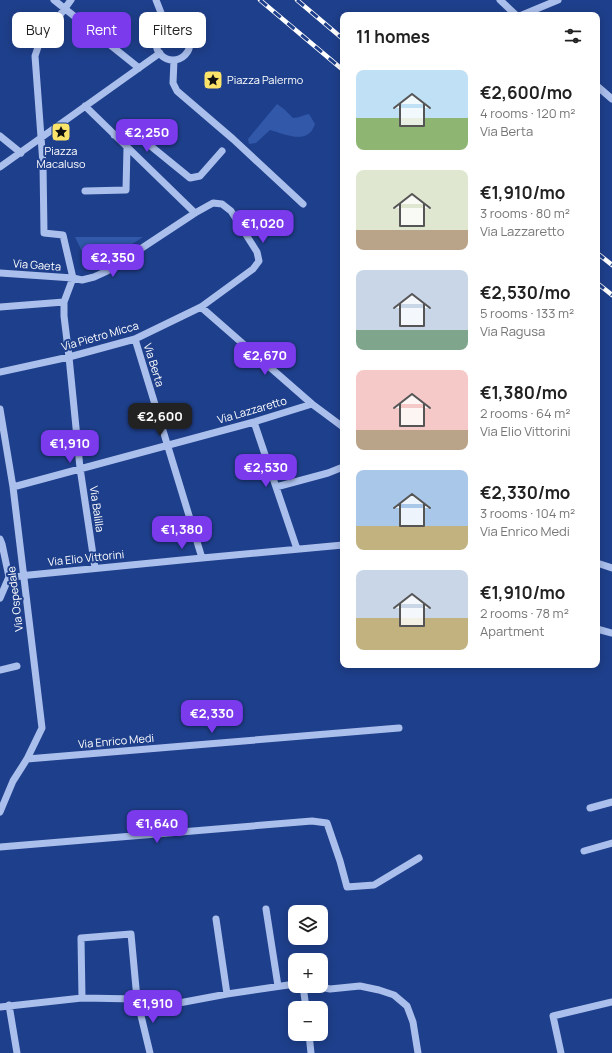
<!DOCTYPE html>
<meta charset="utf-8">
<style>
:root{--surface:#fff;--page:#f6f6f6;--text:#222;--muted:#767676;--accent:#7c3aed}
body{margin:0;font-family:Manrope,sans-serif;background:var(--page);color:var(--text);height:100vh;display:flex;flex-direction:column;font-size:15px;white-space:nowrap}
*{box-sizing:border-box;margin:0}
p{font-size:13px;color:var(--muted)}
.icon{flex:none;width:22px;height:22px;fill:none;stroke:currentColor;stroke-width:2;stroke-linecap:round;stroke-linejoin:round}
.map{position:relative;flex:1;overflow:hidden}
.drawer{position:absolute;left:340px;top:12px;width:260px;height:656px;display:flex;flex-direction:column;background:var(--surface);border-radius:8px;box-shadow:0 2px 10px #0003}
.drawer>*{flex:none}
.hud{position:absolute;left:12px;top:12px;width:268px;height:36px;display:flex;gap:8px}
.controls{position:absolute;left:288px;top:905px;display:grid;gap:8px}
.controls a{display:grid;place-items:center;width:40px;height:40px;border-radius:8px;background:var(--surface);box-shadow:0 2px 10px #0003;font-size:20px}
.price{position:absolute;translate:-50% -34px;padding:0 9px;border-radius:8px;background:var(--accent);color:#fff;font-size:13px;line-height:26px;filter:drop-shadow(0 1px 2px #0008)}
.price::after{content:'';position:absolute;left:50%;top:24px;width:12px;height:9px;margin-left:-6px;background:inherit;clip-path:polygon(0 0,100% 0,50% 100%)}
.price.selected{background:#222;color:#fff}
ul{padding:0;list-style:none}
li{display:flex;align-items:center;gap:12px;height:100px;padding:0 16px}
li span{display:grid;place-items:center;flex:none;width:112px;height:80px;border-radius:8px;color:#555}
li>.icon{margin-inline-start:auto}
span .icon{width:48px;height:48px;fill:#fffc;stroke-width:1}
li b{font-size:17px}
h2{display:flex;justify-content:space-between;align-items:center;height:48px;padding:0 16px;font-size:17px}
.tag{padding:0 14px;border-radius:8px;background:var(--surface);box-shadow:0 2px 10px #0003;font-size:14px;line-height:36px}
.tag.selected{background:var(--accent);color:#fff}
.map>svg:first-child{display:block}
.green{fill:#3158a9}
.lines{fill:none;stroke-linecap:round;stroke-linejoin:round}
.minor{stroke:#aabfec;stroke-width:7}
.rail-casing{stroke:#fff;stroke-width:4.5}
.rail{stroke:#1e3f8b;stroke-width:3;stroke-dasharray:9;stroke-linecap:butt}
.labels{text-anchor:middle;stroke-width:4;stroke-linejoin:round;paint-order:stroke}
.poi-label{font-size:11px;fill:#fff;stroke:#1e3f8b;text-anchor:start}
.street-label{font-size:11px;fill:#fff;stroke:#1e3f8b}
</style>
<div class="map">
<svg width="612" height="1053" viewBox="0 0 612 1053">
<rect width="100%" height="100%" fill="#1e3f8b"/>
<path class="green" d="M277,104L284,109L293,118C299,118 303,115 309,114L315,124C308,146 285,134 270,130L256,143L249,144L248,139Z
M75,237H143L106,261L95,267L89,266Z"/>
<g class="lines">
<path class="minor" d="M54,0L139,68
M156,0L167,28
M500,0L516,15
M522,15L558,0
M156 43a17 17 0 1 1 34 0a17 17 0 1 1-34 0Z
M174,60L173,83L177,91L233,139L303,204
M597,86L612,99
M85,106L195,213
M114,135L131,130L190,178L200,176L222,151
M0,136L21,153
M0,167L160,53
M85,191L126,190L127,147
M0,273L73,278L64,302V316L69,357L80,468L95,568
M0,307L64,302
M201,307L312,404L343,427
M135,339L202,558
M0,372L69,357L135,339L201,307L253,269L259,261L257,252L231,211L222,204L213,203L195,213L107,271L94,277L82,280L73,278L63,235L44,233L43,164L35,56L39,44L71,0
M0,409L13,487L42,728L27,759L13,781L0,812
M254,422L297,549
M13,487L254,422L312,404
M276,487L328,473L343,467
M0,539L2,544L9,577L0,598
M597,563L612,568
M9,577L202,558L343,545
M597,629L612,633
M0,670L17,666
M27,759L399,728
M590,808L612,802
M0,847L312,821L327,823L340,861L347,887L374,885L419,858
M584,851L612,843
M266,909L278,986
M216,919L227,994
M303,986L306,1008
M316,986L330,989L360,986L379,990L394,995L407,1006L413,1022L418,1053
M82,998L81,938L131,934L137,999L150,1053
M9,1005L17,1053
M0,1007L82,998L137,999L163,1006L227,994L295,984
M309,1034L311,1053
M561,1053L553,1016L612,1002"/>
<defs>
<path id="rail" d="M260,0L343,70
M297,0L343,39
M597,253L612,265
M597,283L612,295"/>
</defs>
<use href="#rail" class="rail-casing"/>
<use href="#rail" class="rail"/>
</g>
<defs>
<symbol id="sight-square" viewBox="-11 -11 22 22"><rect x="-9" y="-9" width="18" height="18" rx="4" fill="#fbe469" stroke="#1e3f8b"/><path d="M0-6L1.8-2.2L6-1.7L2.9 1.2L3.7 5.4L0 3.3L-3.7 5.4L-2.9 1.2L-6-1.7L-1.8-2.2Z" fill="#111"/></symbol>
</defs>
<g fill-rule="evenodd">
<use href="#sight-square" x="202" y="69" width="22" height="22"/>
<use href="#sight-square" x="50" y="121" width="22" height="22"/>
</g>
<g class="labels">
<g class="poi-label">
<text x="227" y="84">Piazza Palermo</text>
<text x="61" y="155" text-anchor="middle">Piazza<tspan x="61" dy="13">Macaluso</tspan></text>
</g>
<g class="street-label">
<text transform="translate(37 265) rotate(4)" y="4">Via Gaeta</text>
<text transform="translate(100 336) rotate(-16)" y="4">Via Pietro Micca</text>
<text transform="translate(154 365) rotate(73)" y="4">Via Berta</text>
<text transform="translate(252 410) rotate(-16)" y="4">Via Lazzaretto</text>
<text transform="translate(97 509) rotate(82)" y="4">Via Balilla</text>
<text transform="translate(86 558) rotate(-6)" y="4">Via Elio Vittorini</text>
<text transform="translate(15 599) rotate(-97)" y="4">Via Ospedale</text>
<text transform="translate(116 741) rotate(-5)" y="4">Via Enrico Medi</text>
</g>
</g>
</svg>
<div class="controls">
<a><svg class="icon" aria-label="layers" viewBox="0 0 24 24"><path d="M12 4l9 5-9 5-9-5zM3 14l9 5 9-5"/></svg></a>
<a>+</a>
<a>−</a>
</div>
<b class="price" style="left:147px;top:153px">€2,250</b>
<b class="price" style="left:263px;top:244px">€1,020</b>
<b class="price" style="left:113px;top:278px">€2,350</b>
<b class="price" style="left:265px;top:376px">€2,670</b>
<b class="price selected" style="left:160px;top:437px">€2,600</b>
<b class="price" style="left:70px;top:464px">€1,910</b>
<b class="price" style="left:266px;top:488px">€2,530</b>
<b class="price" style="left:182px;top:550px">€1,380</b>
<b class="price" style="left:212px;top:734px">€2,330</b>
<b class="price" style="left:157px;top:844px">€1,640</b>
<b class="price" style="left:153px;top:1024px">€1,910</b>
<div class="hud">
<a class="tag">Buy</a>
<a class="tag selected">Rent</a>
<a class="tag">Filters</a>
</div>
<section class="drawer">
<h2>11 homes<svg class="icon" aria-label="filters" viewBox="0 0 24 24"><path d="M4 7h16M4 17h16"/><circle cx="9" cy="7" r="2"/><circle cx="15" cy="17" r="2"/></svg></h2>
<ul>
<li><span style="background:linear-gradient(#bfe0f5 60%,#8fb573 0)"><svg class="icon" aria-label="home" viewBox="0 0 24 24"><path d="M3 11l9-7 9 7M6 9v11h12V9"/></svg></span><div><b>€2,600/mo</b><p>4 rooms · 120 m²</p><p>Via Berta</p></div></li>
<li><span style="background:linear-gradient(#dfe7d0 75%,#b9a48a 0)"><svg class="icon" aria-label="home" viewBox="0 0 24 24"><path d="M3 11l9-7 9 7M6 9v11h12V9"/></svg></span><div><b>€1,910/mo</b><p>3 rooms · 80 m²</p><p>Via Lazzaretto</p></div></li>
<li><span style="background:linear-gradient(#c9d6e8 75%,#7fa58c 0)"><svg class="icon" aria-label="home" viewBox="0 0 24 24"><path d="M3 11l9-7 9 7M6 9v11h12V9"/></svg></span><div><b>€2,530/mo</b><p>5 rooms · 133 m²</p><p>Via Ragusa</p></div></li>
<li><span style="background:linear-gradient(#f6c9c9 75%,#b9a48a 0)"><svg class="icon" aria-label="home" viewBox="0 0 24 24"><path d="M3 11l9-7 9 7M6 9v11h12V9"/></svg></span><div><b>€1,380/mo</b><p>2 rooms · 64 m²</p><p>Via Elio Vittorini</p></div></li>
<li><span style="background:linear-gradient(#a9c7e8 70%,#c2b280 0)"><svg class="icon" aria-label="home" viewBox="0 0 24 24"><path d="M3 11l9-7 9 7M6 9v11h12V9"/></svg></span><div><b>€2,330/mo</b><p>3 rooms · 104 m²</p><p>Via Enrico Medi</p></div></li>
<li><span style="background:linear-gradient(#c9d6e8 60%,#c2b280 0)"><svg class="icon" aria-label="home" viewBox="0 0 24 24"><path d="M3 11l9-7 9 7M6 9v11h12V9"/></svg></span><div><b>€1,910/mo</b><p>2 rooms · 78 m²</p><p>Apartment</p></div></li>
</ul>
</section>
</div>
